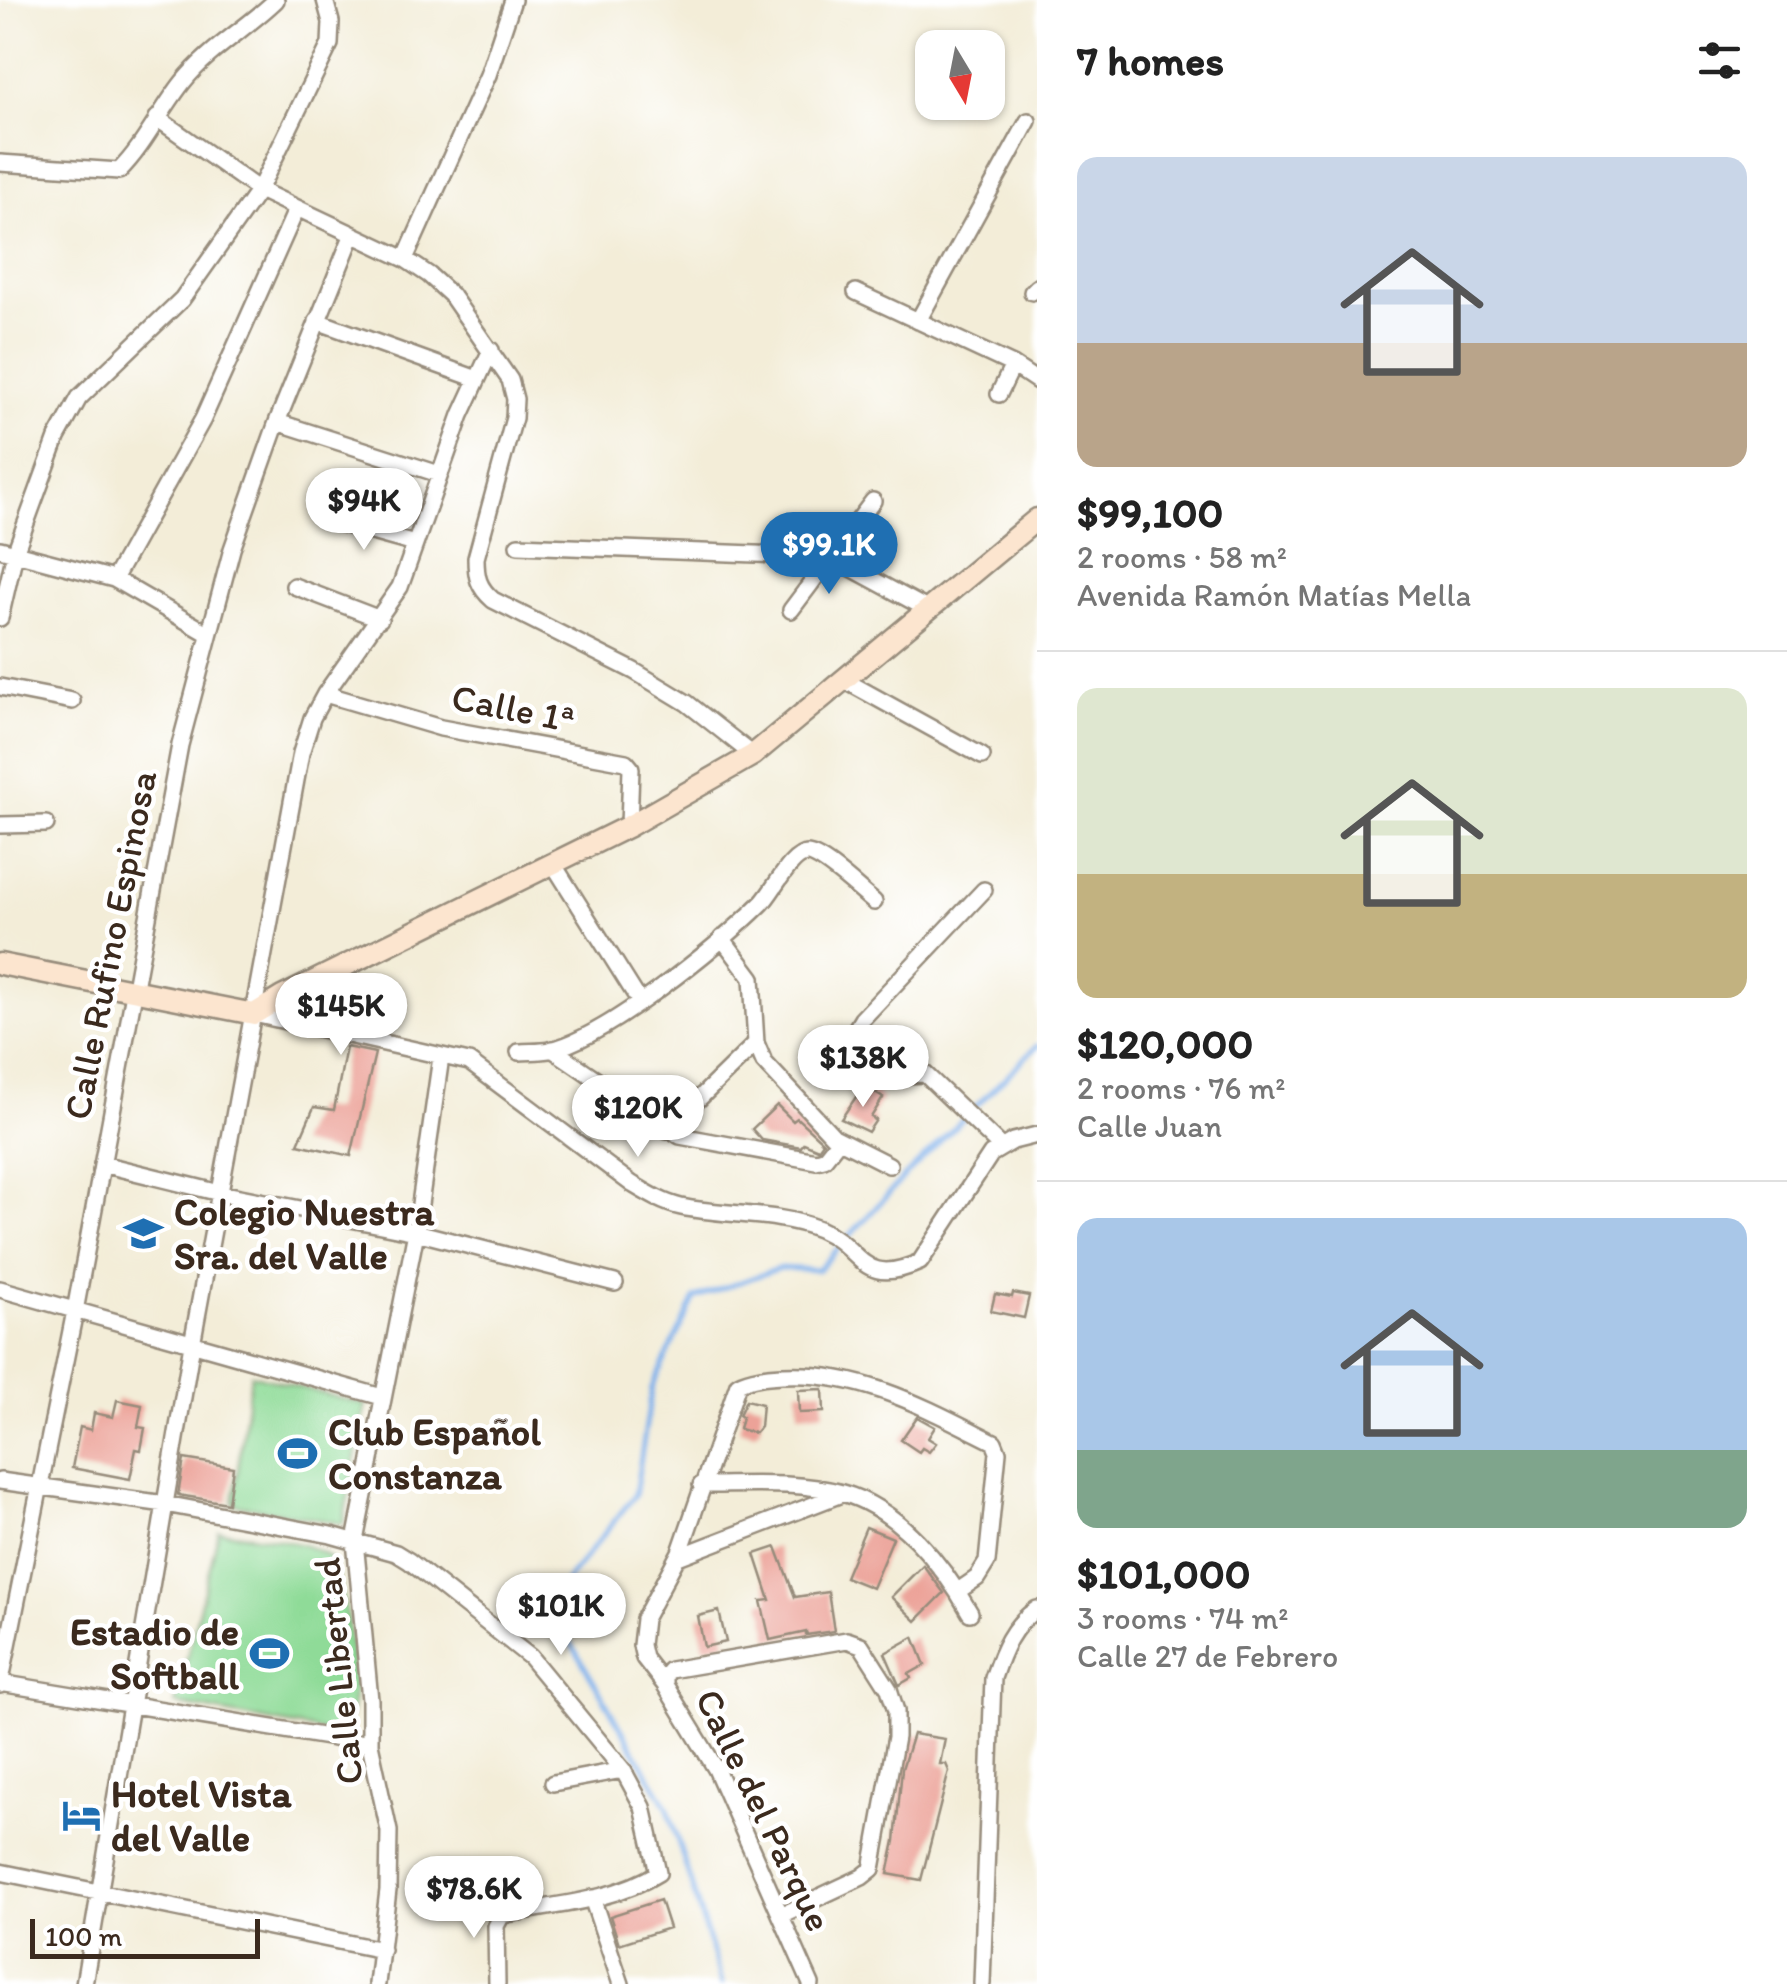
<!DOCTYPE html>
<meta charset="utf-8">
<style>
:root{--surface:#fff;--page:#f2f2f2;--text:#222;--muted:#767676;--line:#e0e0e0;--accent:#1f6fb2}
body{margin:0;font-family:Itim,sans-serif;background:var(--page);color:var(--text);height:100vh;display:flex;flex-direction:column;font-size:38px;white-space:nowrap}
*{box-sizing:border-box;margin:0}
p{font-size:32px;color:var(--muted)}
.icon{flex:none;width:55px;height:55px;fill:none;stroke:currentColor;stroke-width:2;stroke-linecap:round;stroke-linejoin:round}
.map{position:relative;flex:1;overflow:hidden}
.panel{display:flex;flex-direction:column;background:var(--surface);width:750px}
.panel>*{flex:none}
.needle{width:65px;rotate:170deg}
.fabs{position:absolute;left:915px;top:30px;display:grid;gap:20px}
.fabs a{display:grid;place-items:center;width:90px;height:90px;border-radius:20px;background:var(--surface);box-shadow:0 2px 8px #0004;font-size:50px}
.scale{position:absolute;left:30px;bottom:25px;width:230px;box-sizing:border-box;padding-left:10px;border:5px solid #3b2a1e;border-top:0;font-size:28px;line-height:35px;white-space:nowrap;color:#3b2a1e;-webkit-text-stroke:8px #fff;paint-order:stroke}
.price{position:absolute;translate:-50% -85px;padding:0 22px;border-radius:35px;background:#fff;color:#222;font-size:32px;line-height:65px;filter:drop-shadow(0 2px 5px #0008)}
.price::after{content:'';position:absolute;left:50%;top:60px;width:30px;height:22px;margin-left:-15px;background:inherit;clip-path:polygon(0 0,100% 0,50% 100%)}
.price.current{background:var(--accent);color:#fff}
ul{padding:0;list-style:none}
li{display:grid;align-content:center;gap:20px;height:530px;padding:0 40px}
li+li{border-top:2px solid var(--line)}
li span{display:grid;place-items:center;height:310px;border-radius:20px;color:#555}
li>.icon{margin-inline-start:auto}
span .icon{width:180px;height:180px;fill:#fffc;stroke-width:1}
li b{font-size:42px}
h2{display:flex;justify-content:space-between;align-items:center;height:120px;padding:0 40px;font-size:42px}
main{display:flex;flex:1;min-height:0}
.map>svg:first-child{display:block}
.green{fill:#8fdb98;stroke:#65825b;stroke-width:2.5}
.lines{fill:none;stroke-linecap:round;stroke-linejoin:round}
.stream{stroke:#7fb1eb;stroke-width:5}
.building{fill:#eca298}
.street-casing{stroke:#978c7b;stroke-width:20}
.secondary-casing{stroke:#978c7b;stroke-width:25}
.street{stroke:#fff;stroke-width:15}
.secondary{stroke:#fce5cf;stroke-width:20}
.labels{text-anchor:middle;stroke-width:9;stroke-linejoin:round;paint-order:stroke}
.street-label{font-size:38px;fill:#3b2a1e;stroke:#fff}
.poi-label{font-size:38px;font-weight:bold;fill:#3b2a1e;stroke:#fff;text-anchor:start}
</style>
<main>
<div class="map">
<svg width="1037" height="1984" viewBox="0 0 1037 1984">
<rect width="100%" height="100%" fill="#fff"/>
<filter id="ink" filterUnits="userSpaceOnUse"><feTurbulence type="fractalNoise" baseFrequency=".01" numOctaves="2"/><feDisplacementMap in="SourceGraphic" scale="20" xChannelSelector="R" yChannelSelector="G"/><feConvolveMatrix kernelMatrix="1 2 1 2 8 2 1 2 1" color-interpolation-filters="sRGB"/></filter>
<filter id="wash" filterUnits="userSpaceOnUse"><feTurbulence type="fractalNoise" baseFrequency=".0048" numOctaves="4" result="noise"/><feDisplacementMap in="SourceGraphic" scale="40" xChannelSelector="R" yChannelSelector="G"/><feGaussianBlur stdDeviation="2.25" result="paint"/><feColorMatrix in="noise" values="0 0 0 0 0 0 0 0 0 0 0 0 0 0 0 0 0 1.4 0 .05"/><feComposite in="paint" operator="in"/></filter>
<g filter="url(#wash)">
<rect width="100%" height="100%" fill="#f3edd8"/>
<path class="green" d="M251,1374L366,1405L343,1524L233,1504Z
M219,1531C245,1535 315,1540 331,1560C344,1575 355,1668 354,1690C354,1706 350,1720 343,1735L175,1704Z"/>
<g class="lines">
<path class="stream" d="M722,1984L667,1806L548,1604L635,1495L652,1387L695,1298L780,1268L818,1270L905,1176L1037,1046"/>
</g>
<g id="blocks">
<path class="building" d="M346,1047L375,1053L351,1156L298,1144L314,1107L334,1110Z
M868,1088L883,1098L871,1117L876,1120L868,1132L841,1119L860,1091L864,1094Z
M777,1105L793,1121L797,1118L823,1142L818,1149L804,1143L801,1147L762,1140L752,1129Z
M1013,1293L1029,1296L1024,1318L991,1311L995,1294L1012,1297Z
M823,1389L824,1412L799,1413L798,1390Z
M117,1400L142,1405L138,1427L145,1428L141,1450L136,1449L130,1479L72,1468L80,1427L91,1430L94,1413L113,1417Z
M746,1400L762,1404L760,1427L755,1433L739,1429L742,1417L739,1415Z
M917,1417L935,1427L928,1438L936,1443L929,1452L922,1448L919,1452L901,1440Z
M184,1459L233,1467L228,1503L178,1495Z
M866,1527L893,1538L872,1588L845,1577Z
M776,1547L795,1597L828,1592L834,1631L806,1635V1632L770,1640L761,1601L770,1600L755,1554Z
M923,1565L944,1593L916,1621L891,1597Z
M719,1611L726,1642L704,1647L698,1616Z
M914,1637L925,1665L909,1674L911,1678L899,1685L885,1653Z
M913,1734L945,1739L940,1764H946L949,1771L921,1880L888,1874L895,1841L902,1769Z
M660,1900L669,1928L619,1944L610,1916Z"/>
</g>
</g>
<g filter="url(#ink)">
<use href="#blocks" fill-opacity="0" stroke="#978c7b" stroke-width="2.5"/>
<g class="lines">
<defs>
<path id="street" d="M157,118L259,190L405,259L429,275L451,295L510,380L515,399L514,418L476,558C476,577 478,587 493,600L634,671L687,703L753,755
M0,163L119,171C145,145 160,111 183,82C209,49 246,29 276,0
M405,259L488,75L513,0
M856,292L1013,365L1037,381
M1032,292L1037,287
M317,321L477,379
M918,321L1028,121
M999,394L1013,365
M277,422L439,474
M325,519L415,544
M518,545L831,557L927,609
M0,549L114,579L209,634
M114,579L203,419L297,208
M294,586L380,619
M791,610L873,501
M0,618L15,553L57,438L79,398L182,299L259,190L330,44L331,22L325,0
M844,680L982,756
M0,687L72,701
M325,694L441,728L626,762L631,768L629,826
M0,825L46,824
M552,862L640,1002
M984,890L862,1019L853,1034L855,1050L870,1071L886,1076L925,1074L1001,1147
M722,938L752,978L756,1043L764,1062L834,1137L889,1165
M254,1014L469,1062L632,1184C647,1193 663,1203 681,1207C726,1216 777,1212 819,1229C864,1248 859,1289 920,1262L991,1154L1013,1141L1037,1135
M552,1049L680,1136L816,1161L824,1159L839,1140
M519,1052C529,1051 540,1052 550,1050C606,1038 719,945 762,903C773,892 791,854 807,854C822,854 861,892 874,902
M667,1130L756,1043
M102,1164L220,1193L416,1232L615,1283
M0,1289L382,1397
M0,1481L165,1504L331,1535L396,1553L409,1561L530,1657L623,1770L643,1807L658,1873C614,1901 553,1905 502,1915L496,1926L497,1984
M701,1485C747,1485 798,1481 842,1493C898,1508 943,1565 970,1613
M678,1557L839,1495
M0,1683L370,1744
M0,1685L75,1311L180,745L232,549L277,422L352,236
M665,1685V1676L670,1670L847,1640L861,1645L889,1689L896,1711V1737L872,1869L862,1877L781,1915
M553,1783L623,1770
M0,1872L382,1950
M592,1898L621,1984
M84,1984L192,1344L301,753L312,718L325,694L400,587L461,415L491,350
M377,1984L388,1890L389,1831L370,1744V1700L355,1541L416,1232L441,1057
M811,1984L716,1769L665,1685L644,1658L641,1645L644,1619L680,1552L738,1384C751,1377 768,1376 783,1375C861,1371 926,1408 994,1442L998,1452L987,1562L977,1578L958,1591
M982,1984L993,1678C1002,1651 1012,1625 1037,1609"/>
<path id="secondary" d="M0,964L254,1014L282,997L629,826L753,755L1037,519"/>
</defs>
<use href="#street" class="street-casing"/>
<use href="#secondary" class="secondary-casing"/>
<use href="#street" class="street"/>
<use href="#secondary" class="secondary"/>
</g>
</g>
<defs>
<symbol id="school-bare" viewBox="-9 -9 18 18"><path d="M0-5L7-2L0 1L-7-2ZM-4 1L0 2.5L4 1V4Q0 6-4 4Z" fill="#1f6fb2" stroke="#fff" stroke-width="2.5" paint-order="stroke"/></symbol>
<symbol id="stadium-bare" viewBox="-9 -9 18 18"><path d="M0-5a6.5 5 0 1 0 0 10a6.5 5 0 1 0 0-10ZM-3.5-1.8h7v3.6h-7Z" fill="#1f6fb2" stroke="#fff" stroke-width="2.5" paint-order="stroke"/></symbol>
<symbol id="hotel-bare" viewBox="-9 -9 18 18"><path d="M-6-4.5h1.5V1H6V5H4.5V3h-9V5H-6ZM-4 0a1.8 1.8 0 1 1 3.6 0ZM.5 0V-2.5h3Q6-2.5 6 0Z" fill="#1f6fb2" stroke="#fff" stroke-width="2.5" paint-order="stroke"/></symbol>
</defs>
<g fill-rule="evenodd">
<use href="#school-bare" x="116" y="1206" width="55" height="55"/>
<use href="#stadium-bare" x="270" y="1426" width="55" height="55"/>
<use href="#stadium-bare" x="242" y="1626" width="55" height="55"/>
<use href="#hotel-bare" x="54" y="1788" width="55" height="55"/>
</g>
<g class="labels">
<g class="street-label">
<text transform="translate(513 708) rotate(11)" y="13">Calle 1ª</text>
<text transform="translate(110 945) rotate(-79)" y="13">Calle Rufino Espinosa</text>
<text transform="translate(338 1671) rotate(-96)" y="13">Calle Libertad</text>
<text transform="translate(764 1810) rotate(64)" y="13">Calle del Parque</text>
</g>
<g class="poi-label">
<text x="174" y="1225">Colegio Nuestra<tspan x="174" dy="44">Sra. del Valle</tspan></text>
<text x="328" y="1445">Club Español<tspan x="328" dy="44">Constanza</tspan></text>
<text x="239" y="1645" text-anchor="end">Estadio de<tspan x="239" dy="44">Softball</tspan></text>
<text x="111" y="1807">Hotel Vista<tspan x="111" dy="44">del Valle</tspan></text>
</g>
</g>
</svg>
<div class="fabs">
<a><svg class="needle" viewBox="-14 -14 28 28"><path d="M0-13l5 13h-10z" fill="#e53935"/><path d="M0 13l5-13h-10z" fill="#767676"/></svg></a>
</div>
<div class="scale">100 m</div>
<b class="price" style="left:364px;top:553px">$94K</b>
<b class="price current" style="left:829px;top:597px">$99.1K</b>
<b class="price" style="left:341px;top:1058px">$145K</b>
<b class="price" style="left:863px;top:1110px">$138K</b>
<b class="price" style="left:638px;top:1160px">$120K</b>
<b class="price" style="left:561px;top:1658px">$101K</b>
<b class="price" style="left:474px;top:1941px">$78.6K</b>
</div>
<section class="panel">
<h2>7 homes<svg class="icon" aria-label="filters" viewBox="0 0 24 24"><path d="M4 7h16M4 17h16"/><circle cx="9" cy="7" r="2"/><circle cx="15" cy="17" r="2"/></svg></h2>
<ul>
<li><span style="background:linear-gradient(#c9d6e8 60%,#b9a48a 0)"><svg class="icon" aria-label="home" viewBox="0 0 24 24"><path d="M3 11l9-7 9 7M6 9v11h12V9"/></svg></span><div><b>$99,100</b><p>2 rooms · 58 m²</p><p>Avenida Ramón Matías Mella</p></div></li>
<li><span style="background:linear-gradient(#dfe7d0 60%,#c2b280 0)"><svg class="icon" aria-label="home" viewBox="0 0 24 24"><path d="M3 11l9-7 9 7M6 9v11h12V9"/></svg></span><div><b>$120,000</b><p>2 rooms · 76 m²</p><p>Calle Juan</p></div></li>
<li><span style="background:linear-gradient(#a9c7e8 75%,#7fa58c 0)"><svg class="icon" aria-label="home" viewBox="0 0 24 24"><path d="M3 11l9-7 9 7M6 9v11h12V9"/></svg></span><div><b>$101,000</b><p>3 rooms · 74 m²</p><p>Calle 27 de Febrero</p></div></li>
</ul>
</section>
</main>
